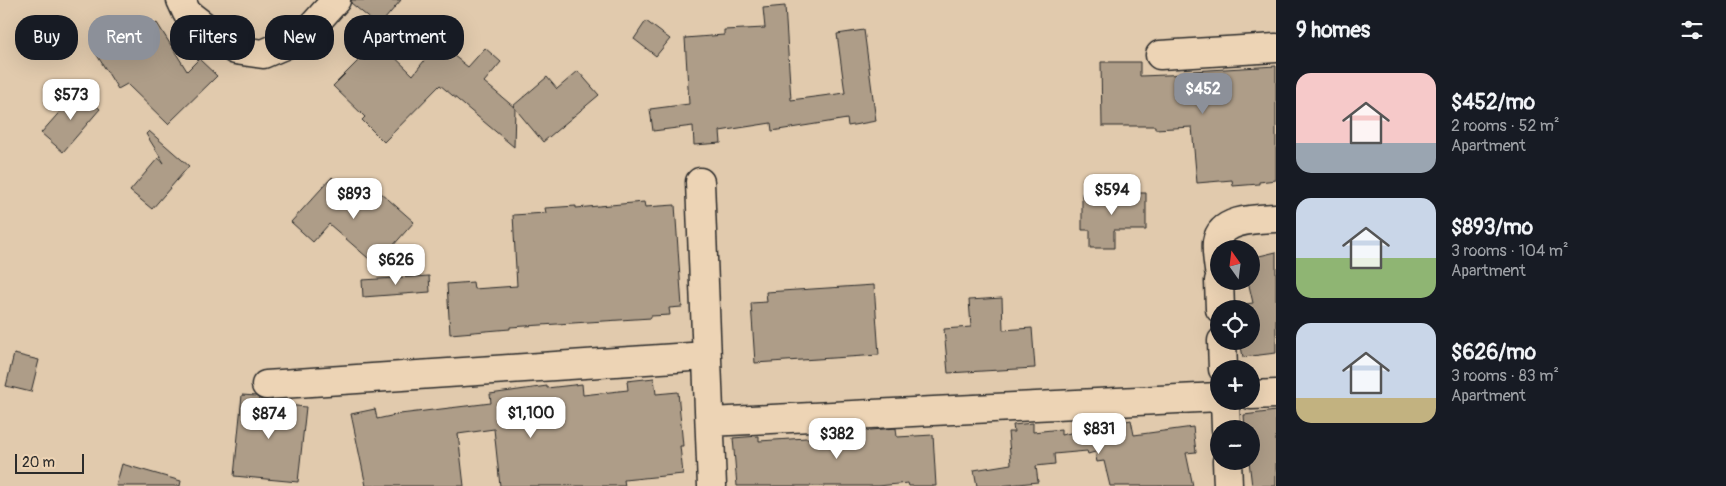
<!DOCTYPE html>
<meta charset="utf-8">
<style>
:root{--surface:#171b24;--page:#20242c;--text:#f1f3f6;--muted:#9ea1a6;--accent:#8c9099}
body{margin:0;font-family:Pangolin,sans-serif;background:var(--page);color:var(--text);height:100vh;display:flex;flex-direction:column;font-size:19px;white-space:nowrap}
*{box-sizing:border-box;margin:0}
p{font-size:16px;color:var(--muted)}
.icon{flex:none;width:28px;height:28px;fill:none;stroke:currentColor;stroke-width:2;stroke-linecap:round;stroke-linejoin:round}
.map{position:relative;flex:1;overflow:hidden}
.sheet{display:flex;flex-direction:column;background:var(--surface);width:450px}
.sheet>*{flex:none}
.guide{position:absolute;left:15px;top:15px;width:475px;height:45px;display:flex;gap:10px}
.needle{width:32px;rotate:346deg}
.tools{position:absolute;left:1210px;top:240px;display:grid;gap:10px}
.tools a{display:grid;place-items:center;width:50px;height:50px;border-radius:50%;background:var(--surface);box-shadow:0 5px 20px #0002;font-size:25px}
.scale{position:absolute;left:15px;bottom:12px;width:69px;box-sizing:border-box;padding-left:5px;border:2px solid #2b2b2b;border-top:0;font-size:14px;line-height:18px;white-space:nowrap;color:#2b2b2b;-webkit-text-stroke:4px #edd4b5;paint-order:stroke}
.price{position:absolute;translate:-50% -42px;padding:0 11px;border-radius:10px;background:#fff;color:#222;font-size:16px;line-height:32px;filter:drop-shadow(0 1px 2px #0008)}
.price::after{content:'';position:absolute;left:50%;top:30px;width:15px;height:11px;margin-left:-8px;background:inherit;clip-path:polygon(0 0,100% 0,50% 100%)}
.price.active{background:var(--accent);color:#fff}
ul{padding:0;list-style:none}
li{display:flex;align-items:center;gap:15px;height:125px;padding:0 20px}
li span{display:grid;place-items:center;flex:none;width:140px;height:100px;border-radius:15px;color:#555}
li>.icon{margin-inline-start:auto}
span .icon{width:60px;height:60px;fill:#fffc;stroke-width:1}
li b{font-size:21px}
h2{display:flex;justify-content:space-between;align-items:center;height:60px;padding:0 20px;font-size:21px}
.pill{padding:0 18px;border-radius:20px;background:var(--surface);box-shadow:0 5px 20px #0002;font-size:18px;line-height:45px}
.pill.active{background:var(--accent);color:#fff}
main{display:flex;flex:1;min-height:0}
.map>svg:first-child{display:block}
.building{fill:#ae9d88;stroke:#2b2b2b}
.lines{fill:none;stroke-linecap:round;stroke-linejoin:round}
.minor-casing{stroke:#2b2b2b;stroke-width:31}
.minor{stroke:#edd4b5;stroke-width:28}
</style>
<main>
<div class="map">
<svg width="1276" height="486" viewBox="0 0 1276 486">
<rect width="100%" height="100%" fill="#e1caad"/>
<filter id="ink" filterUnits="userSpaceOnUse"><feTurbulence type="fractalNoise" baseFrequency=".02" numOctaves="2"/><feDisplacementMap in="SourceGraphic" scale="10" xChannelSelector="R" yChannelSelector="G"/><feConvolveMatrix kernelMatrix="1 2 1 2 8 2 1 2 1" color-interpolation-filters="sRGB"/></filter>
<g filter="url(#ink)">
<path class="building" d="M351,0H401L379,26L351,3Z
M785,6L791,100L845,93L837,34L864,30L876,121L848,126L847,119L772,131L771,123L720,131L721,143L694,145L693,126L653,131L650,109L689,104L685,38L724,35V30L765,28L763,8Z
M646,21L670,39L656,56L634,39Z
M157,23L187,71L199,59L217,76L168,124L127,84L118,89L95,52L122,36L126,42Z
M378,41L413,75L438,43L468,67L485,48L501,62L484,82L515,108L514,147L440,85L384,142L362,120L365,117L333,86Z
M1101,62H1140V76L1192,74V71L1276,66V180L1259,182V184L1233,186L1232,180L1197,183L1192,127L1155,129V126H1102Z
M578,71L599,95L543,142L513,106L547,77L557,89Z
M79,90L100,109L63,152L41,133Z
M149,131L189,166L152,209L130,191L158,158L164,163L146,134Z
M332,177L355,197L359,193L371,203L380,192L414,222L376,265L329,224L313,242L291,222Z
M1082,193H1146V230H1114V248H1090V230H1082Z
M644,202L645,207L675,205L682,307L669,308L670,315L651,316V318L510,327V329L450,334L447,284L473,282L474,289L517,286L513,215L546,213L545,208L576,206V208Z
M1276,252V353L1243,357L1240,341H1251V309H1238V305L1253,303L1248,281H1251V258Z
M429,276L430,292L363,297L362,280Z
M874,285L879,355L755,363L751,303L767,302L766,292Z
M1002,298L1003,330L1032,328L1035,368L948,373L944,329L971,327L969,300Z
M14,354L39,360L31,392L6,386Z
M654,378L656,394L678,392L683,446H680L683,474L624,480L625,486H500L494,429L458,434L464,486H366L351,414L375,409L377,419L400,414L491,403L490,394L547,386V388L582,384L583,395L628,390L627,381Z
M242,395L256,396L260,399L268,401V403L306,407L298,482L234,476Z
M1276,411V486H1252L1249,461H1251V429H1245L1244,415Z
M1131,420L1134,435L1193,427L1196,452L1186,453L1193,486H1110L1104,461L1097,462L1095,452L1088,454L1087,451L1054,454L1055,464L1036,466L1038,482L999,486H977L974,470L1011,464L1008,432H1014L1013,425L1033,423V432L1061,429V435Z
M896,428L897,437L933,435L936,486H909L908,483L878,486H737L733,438L759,436V441L822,437V434Z
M122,464L181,481L180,486H116Z"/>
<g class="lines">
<defs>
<path id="minor" d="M181,0L187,13L235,50L263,54L303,37L336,0
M1160,55L1276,48
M700,182L712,486
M1219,270C1218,262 1216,251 1217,242C1221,218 1258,219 1276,218
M1219,281L1220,309
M1222,341L1223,369
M266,385L706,356
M1251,395L1276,394
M1225,401L1226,429
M710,422L1219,397
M1227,461L1228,486"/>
</defs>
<use href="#minor" class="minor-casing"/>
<use href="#minor" class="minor"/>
</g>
</g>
</svg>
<div class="tools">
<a><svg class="needle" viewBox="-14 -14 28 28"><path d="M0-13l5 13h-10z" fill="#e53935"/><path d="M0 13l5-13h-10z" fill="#9ea1a6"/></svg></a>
<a><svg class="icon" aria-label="locate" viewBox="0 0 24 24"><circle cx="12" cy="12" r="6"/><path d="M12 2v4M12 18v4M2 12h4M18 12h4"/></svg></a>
<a>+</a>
<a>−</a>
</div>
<div class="scale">20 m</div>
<b class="price active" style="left:1203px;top:115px">$452</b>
<b class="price" style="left:71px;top:121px">$573</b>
<b class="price" style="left:1112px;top:216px">$594</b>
<b class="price" style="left:354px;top:220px">$893</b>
<b class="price" style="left:396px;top:286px">$626</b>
<b class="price" style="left:531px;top:439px">$1,100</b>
<b class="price" style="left:269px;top:440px">$874</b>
<b class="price" style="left:1099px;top:455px">$831</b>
<b class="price" style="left:837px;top:460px">$382</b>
<div class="guide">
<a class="pill">Buy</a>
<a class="pill active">Rent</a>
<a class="pill">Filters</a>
<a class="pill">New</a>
<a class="pill">Apartment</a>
</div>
</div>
<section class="sheet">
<h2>9 homes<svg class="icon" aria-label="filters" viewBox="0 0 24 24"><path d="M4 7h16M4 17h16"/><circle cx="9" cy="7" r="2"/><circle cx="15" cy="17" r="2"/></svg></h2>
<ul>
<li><span style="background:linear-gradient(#f6c9c9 70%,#9aa5b1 0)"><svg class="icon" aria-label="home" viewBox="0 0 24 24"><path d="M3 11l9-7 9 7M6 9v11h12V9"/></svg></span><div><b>$452/mo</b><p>2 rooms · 52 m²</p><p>Apartment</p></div></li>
<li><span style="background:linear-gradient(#c9d6e8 60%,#8fb573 0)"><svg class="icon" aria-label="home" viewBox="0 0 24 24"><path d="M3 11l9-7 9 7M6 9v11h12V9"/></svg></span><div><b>$893/mo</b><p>3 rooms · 104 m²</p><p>Apartment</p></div></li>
<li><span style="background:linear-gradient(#c9d6e8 75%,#c2b280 0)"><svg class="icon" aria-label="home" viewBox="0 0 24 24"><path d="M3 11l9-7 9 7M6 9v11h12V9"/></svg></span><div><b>$626/mo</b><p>3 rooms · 83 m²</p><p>Apartment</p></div></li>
</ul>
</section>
</main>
